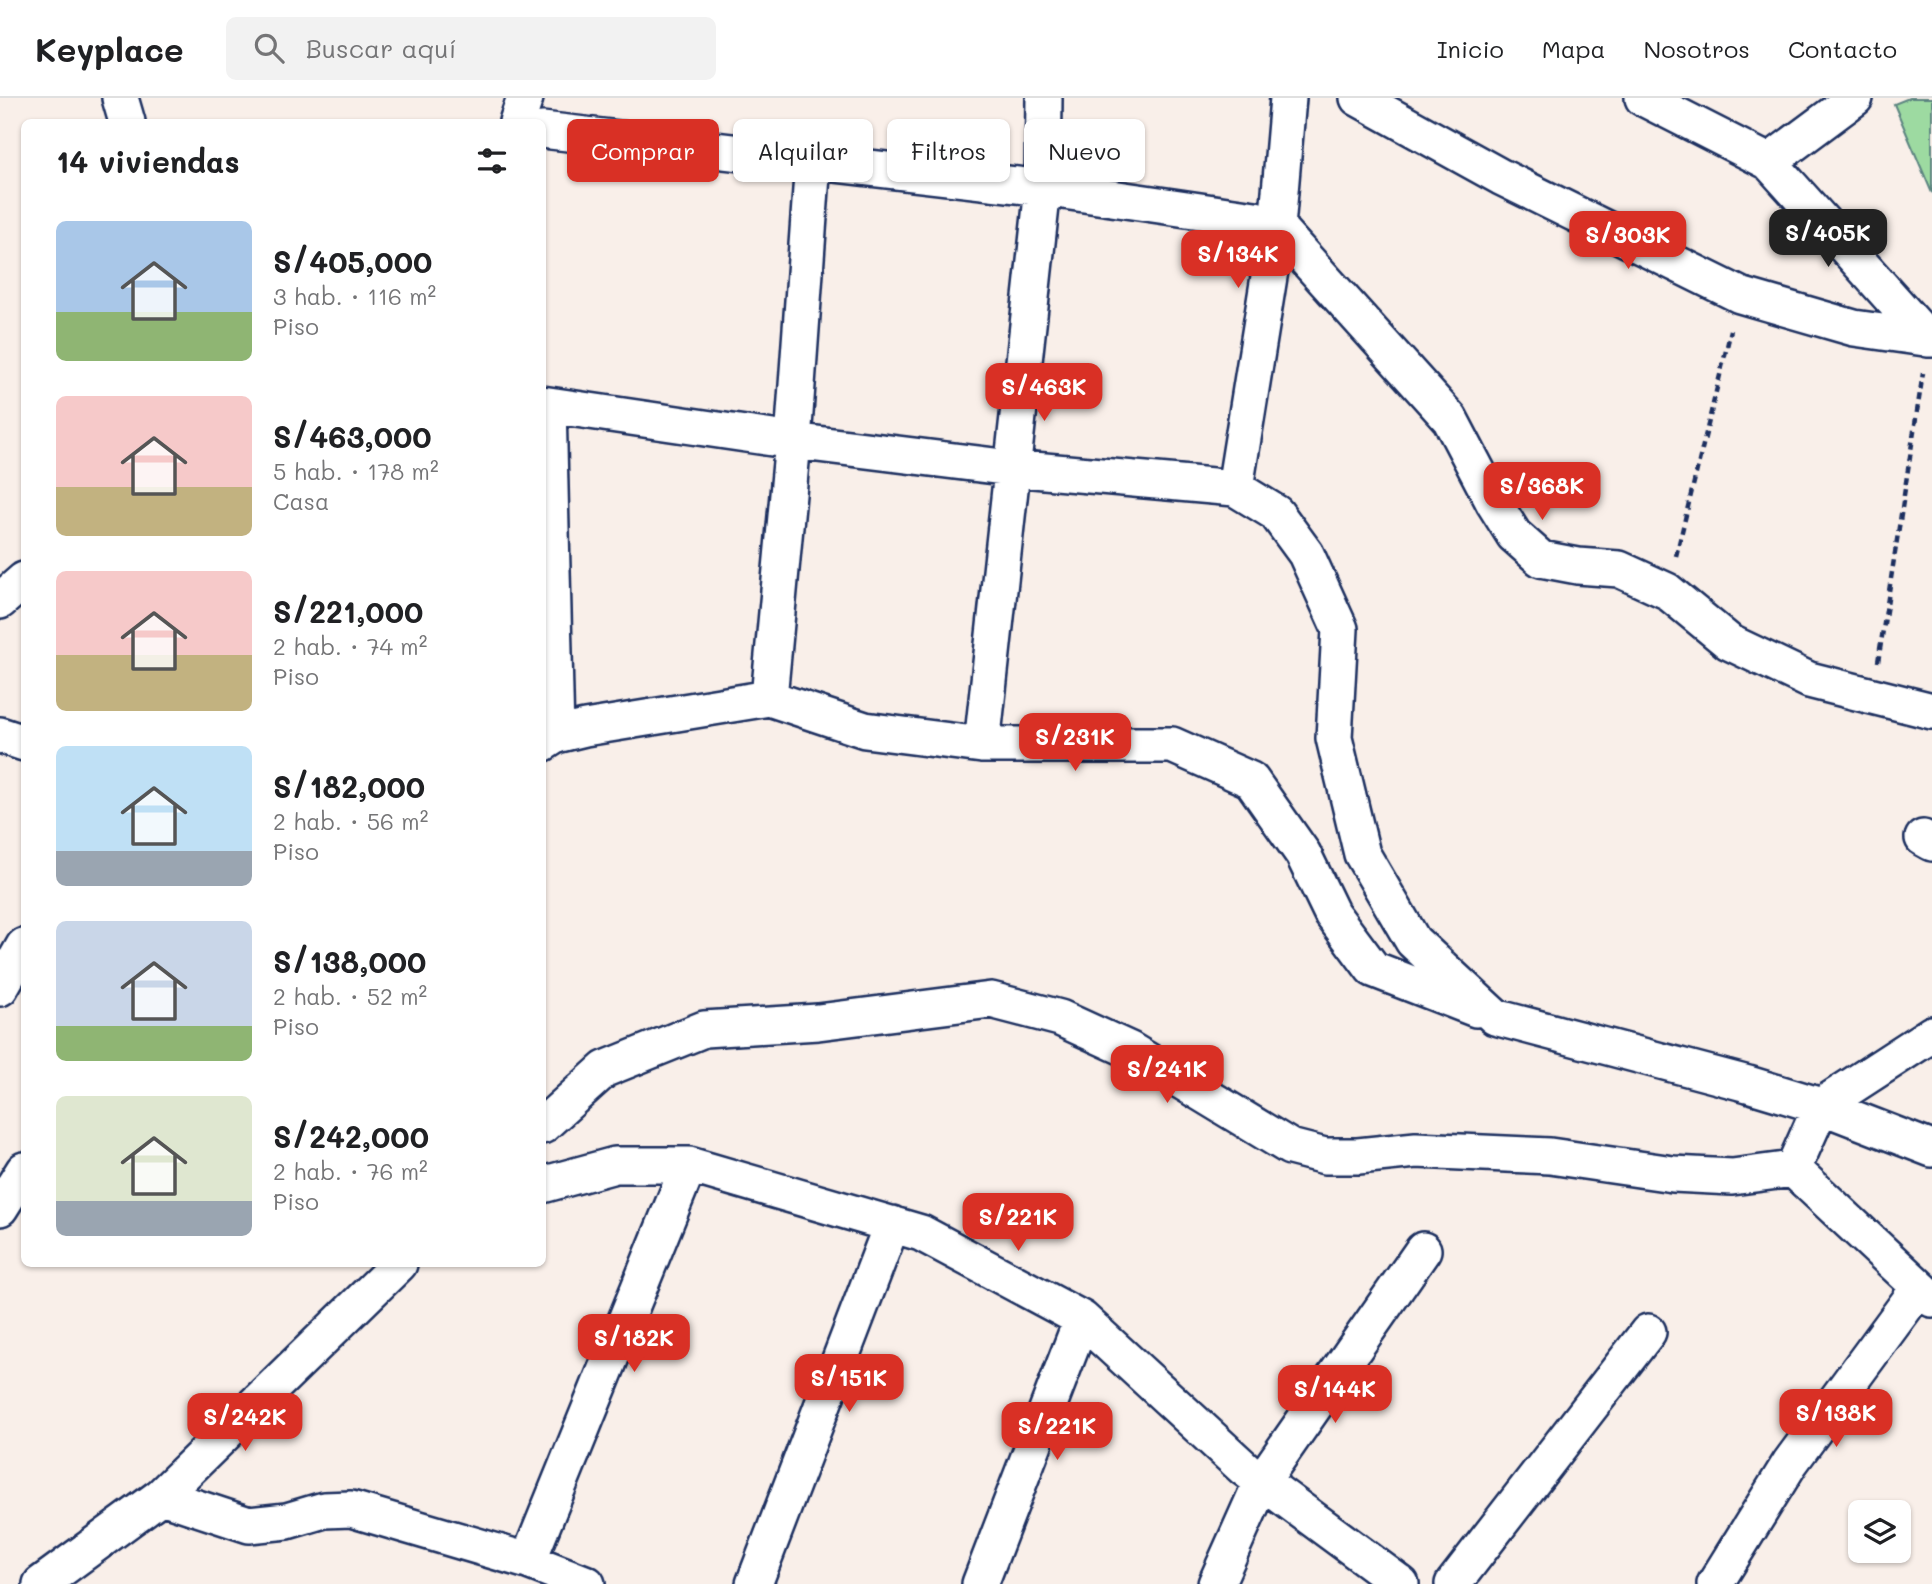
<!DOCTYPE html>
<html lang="es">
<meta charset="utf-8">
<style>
:root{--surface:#fff;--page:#f2f2f2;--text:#202124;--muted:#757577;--line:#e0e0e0;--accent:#d93025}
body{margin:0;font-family:Mali,sans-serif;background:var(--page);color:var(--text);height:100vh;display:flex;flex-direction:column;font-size:26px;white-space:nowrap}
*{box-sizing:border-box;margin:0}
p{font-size:23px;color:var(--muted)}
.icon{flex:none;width:38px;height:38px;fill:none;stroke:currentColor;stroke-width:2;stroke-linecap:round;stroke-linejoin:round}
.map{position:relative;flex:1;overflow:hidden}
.panel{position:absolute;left:21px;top:21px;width:525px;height:1148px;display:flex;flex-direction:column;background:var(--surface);border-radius:10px;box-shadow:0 2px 5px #0004}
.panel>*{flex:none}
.hud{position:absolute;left:567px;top:21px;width:665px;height:63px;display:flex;gap:14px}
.buttons{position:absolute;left:1848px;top:1402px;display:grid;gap:14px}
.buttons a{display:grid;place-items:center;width:63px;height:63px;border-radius:10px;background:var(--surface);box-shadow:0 2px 5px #0004;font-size:35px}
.price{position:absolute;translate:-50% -60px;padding:0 16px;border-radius:14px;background:var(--accent);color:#fff;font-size:23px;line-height:46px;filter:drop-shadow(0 2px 4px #0008)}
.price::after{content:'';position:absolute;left:50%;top:42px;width:21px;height:16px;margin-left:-10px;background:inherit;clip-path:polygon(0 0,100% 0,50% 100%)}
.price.current{background:#222;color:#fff}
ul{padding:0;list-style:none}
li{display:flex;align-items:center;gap:21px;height:175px;padding:0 35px}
li span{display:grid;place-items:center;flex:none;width:196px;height:140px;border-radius:10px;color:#555}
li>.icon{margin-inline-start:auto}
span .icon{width:84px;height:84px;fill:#fffc;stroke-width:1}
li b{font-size:30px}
h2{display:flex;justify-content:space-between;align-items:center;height:84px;padding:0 35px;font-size:30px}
.chip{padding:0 24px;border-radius:10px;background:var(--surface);box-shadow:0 2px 5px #0004;font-size:24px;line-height:63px}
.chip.current{background:var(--accent);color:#fff}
header{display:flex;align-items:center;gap:42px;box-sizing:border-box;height:98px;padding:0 35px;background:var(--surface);border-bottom:2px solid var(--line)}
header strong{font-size:33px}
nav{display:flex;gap:38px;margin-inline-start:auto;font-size:24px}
.search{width:490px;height:63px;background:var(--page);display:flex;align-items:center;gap:18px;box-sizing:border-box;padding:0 24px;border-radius:10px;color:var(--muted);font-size:26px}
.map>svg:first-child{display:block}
.green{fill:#9ddaa1;stroke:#5c8480;stroke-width:2}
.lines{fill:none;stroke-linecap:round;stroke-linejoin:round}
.street-casing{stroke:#1b2f5e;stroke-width:40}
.path{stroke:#1b2f5e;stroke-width:4.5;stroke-dasharray:7 5;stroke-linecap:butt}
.street{stroke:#fff;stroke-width:35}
</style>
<header>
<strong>Keyplace</strong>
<div class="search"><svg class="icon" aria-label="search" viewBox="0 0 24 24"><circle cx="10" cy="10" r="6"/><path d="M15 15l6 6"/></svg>Buscar aquí</div>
<nav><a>Inicio</a><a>Mapa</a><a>Nosotros</a><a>Contacto</a></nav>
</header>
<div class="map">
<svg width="1932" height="1486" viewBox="0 0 1932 1486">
<rect width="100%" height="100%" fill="#f9efe9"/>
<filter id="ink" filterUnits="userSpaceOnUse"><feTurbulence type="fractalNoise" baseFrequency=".0143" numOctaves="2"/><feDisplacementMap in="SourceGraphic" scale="14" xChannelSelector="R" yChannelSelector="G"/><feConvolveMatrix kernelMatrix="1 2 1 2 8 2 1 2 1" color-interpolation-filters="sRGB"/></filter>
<g filter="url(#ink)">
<path class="green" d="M1909,0H1932V95L1894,6Z"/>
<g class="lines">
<defs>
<path id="street" d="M120,0L127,24
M1358,0L1501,79L1740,197L1854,230L1932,241
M1643,0L1769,64L1855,0
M517,24L525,0
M542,32L1043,90L1255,121L1277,129L1450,321L1494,405L1514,437L1541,461L1578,468L1619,471L1667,493L1729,544L1809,582L1932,613
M1769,64L1928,241
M542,306L793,343L1011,370L1235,390L1276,415L1306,456L1340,531L1334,640L1362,756L1413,843L1495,919L1748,986L1821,1008L1932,1051
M548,307L556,637
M1235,390L1277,129L1288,0
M0,503L24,482
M769,600L793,343L813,63
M0,637L24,645
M542,646L556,637L585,630L769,600L865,632L982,647H1172L1251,682L1303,756L1332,816L1373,871L1476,911
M982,647L1043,90L1044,0
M1923,740L1932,745
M0,890L24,848
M542,1028L605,971L704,931L818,924L991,902L1060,920L1130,952L1290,1049L1325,1058H1358L1416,1052L1550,1058L1673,1076L1732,1079L1793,1071
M1793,1071L1821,1008L1932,936
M1793,1071L1932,1201
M542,1087L615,1067H689L921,1135L1082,1221L1245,1371L1401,1486
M0,1110L24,1072
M161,1398L249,1427L287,1423L324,1412L351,1411L528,1463L587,1486
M528,1463L689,1067
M41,1486L161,1398L399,1166
M754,1486L892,1126
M980,1486L1082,1221
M1216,1486L1262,1383L1423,1152
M1453,1486L1648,1234
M1715,1486L1790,1365L1919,1190"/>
</defs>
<use href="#street" class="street-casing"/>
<path class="path" d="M1676,458L1731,232
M1878,564L1923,275"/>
<use href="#street" class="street"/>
</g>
</g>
</svg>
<div class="buttons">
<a><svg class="icon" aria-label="layers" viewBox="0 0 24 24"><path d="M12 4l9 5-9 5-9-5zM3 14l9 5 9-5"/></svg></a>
</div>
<b class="price current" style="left:1828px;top:171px">S/405K</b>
<b class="price" style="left:1628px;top:173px">S/303K</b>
<b class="price" style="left:1238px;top:192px">S/134K</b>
<b class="price" style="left:1044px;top:325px">S/463K</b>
<b class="price" style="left:1542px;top:424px">S/368K</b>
<b class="price" style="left:1075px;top:675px">S/231K</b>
<b class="price" style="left:1167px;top:1007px">S/241K</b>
<b class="price" style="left:1018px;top:1155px">S/221K</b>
<b class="price" style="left:634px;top:1276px">S/182K</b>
<b class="price" style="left:849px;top:1316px">S/151K</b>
<b class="price" style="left:1335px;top:1327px">S/144K</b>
<b class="price" style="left:1836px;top:1351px">S/138K</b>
<b class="price" style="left:245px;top:1355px">S/242K</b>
<b class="price" style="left:1057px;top:1364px">S/221K</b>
<div class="hud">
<a class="chip current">Comprar</a>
<a class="chip">Alquilar</a>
<a class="chip">Filtros</a>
<a class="chip">Nuevo</a>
</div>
<section class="panel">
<h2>14 viviendas<svg class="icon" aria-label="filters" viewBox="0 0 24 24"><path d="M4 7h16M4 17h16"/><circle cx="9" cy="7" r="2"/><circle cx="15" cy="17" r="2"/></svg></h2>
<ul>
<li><span style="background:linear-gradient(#a9c7e8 65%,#8fb573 0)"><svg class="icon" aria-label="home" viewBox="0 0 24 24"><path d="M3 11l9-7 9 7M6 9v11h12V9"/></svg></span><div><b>S/405,000</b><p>3 hab. · 116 m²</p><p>Piso</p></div></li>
<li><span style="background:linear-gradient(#f6c9c9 65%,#c2b280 0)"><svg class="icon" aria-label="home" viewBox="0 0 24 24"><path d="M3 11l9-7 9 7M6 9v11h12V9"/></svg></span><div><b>S/463,000</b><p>5 hab. · 178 m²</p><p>Casa</p></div></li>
<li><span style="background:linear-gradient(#f6c9c9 60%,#c2b280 0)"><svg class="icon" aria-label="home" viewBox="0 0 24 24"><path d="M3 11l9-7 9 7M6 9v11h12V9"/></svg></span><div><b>S/221,000</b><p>2 hab. · 74 m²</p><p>Piso</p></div></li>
<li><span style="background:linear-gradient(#bfe0f5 75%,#9aa5b1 0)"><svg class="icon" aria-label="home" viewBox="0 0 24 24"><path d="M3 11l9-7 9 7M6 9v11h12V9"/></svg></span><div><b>S/182,000</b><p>2 hab. · 56 m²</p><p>Piso</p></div></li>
<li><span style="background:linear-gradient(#c9d6e8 75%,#8fb573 0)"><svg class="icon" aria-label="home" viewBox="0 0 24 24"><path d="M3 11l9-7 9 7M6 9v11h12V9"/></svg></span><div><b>S/138,000</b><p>2 hab. · 52 m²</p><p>Piso</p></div></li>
<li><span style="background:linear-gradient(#dfe7d0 75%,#9aa5b1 0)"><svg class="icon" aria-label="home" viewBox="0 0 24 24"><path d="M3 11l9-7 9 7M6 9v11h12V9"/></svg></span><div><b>S/242,000</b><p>2 hab. · 76 m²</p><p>Piso</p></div></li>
</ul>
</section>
</div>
